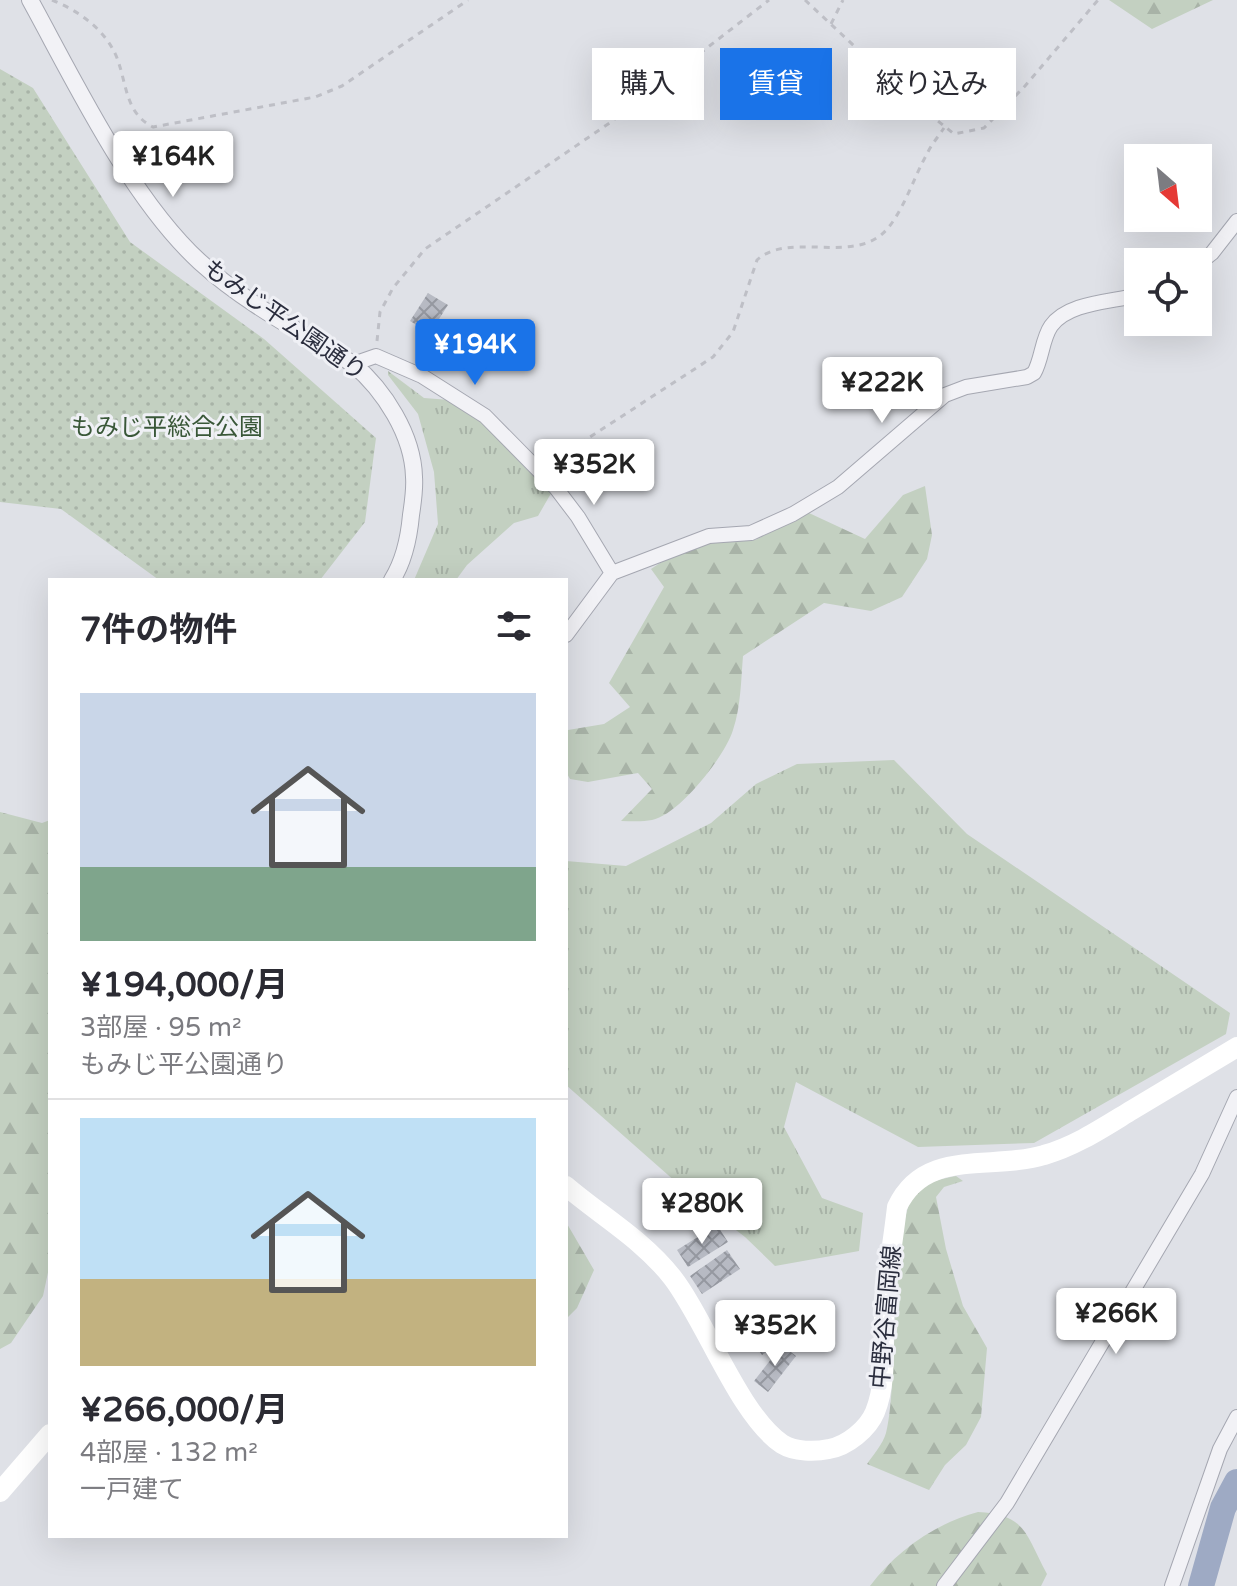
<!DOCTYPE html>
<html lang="ja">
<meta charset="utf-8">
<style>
:root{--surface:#fff;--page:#f2f2f3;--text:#2b2b33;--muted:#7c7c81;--line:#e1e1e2;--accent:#1a73e8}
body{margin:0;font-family:"Varela Round","Noto Sans JP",sans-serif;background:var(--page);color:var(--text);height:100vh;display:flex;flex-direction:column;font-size:30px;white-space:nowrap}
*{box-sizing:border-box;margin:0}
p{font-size:26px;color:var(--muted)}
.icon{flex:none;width:44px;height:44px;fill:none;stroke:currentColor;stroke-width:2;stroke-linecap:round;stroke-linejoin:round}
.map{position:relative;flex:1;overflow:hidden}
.panel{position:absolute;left:48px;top:578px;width:520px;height:960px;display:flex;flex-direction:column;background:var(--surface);border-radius:0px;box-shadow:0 8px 32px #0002}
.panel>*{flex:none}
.hud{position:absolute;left:592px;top:48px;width:524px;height:72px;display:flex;gap:16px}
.needle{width:52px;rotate:152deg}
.buttons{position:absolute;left:1124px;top:144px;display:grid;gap:16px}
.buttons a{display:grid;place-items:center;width:88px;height:88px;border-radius:0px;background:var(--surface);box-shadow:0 8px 32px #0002;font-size:40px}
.price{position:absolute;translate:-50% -68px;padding:0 18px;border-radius:8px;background:#fff;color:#222;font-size:26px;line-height:52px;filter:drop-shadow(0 2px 4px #0008)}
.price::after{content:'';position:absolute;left:50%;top:48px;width:24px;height:18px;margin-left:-12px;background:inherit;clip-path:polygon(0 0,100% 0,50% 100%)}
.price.current{background:var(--accent);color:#fff}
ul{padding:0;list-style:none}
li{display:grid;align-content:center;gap:16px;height:424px;padding:0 32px}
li+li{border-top:2px solid var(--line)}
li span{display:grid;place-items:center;height:248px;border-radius:0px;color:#555}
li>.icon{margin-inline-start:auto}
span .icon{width:144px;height:144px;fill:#fffc;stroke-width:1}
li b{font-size:34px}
h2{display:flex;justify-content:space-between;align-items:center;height:96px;padding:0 32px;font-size:34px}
.pill{padding:0 28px;border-radius:0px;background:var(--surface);box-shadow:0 8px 32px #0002;font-size:28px;line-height:72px}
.pill.current{background:var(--accent);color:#fff}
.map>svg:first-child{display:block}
.grass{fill:url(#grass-tufts)}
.forest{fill:url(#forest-firs)}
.park{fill:url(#park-dots)}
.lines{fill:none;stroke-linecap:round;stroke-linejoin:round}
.river{stroke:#9eaac4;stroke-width:26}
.building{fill:url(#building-cross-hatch)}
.minor-casing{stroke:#a5a7b1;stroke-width:16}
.tertiary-casing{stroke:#a5a7b1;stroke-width:18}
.path{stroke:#bebfc6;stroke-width:3;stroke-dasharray:6 6;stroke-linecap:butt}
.minor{stroke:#f2f2f6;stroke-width:14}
.tertiary{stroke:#f2f2f6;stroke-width:16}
.secondary{stroke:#fff;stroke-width:20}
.labels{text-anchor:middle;stroke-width:6;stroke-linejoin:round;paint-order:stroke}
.street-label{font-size:24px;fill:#2a2d3d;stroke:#eff0f5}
.park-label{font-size:24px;fill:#395738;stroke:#eff0f5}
</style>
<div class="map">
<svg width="1237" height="1586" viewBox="0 0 1237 1586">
<defs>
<pattern id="grass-tufts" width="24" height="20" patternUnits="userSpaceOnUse" patternTransform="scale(2)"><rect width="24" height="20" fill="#c3d0c1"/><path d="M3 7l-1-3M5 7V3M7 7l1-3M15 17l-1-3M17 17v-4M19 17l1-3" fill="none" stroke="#a8b3a7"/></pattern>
<pattern id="forest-firs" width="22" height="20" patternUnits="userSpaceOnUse" patternTransform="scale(2)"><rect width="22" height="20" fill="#c3d0c1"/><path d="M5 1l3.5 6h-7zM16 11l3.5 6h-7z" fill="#a8b3a7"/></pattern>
<pattern id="park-dots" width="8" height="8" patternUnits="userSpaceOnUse" patternTransform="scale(2)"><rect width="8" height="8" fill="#c3d0c1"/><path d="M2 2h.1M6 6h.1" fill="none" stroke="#a8b3a7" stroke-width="1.8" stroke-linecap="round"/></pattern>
<pattern id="building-cross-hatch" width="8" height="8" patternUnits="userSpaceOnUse" patternTransform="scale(2)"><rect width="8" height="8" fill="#b7bac3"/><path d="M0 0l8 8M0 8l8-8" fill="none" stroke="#9598a0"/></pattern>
</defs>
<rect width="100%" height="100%" fill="#dfe1e7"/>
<path class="grass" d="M388,371L424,398L450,400L482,419L553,490L538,516L514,523L467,565L456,580H414L438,524L434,472L418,414L388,375Z
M894,760L967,834L1230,1013L1226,1034L1034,1143L918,1147L796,1082L784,1127L822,1198L863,1213L859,1251L775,1266L745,1237L693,1197L566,1085V861L626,866L711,823L756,784L797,764Z"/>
<path class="forest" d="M1109,0H1213L1152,29Z
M925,486L932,535L927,559L902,597L871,611L824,603L743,656C741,680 741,706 733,730C725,756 679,815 652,820C642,822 631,821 621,821L652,789L638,773L588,782L570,779L566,772L568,730L604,724L630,707L609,683L664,587L651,569L675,553L721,540H755L809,513L865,539L903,495Z
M0,812L42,823L50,820V1263L43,1296L11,1343L0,1349Z
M956,1176L963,1181L944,1187L936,1197L946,1249L963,1306L987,1348L981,1417L966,1445L945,1465L929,1490L867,1464C873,1455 883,1444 886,1433C899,1385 889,1218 917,1191C928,1181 942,1179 956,1176Z
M566,1222L594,1270L577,1308L566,1319Z
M978,1512C1027,1514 1026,1536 1047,1574L1041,1586H870C896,1551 936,1523 978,1512Z"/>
<path class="park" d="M0,69L33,88L130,242L264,339L376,438L365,522L320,580H159L61,509L0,502Z"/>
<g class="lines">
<path class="river" d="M1201,1586L1223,1508L1237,1482"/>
</g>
<path class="building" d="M428,293L448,305L430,333L410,321Z
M717,1225L728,1242L688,1267L677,1250Z
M727,1250L740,1269L702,1294L690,1276Z
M769,1325L781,1342L762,1355L750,1338Z
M782,1345L796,1356L768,1392L754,1381Z"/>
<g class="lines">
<defs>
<path id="minor" d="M1198,264L1212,253L1237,221
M353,364L376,356L422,376L485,416L556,488L578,517L612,573
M566,635L612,573L709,536L751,533L793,514L838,487L945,395L966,387L1027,377L1034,373C1042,359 1042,339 1051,326C1068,302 1112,302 1138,295
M944,1586L1007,1503L1202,1174L1237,1097
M1172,1586L1220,1449L1237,1417"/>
<path id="tertiary" d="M30,0C75,82 131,199 200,262C245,303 301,332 353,364C384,390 413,435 414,477C415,489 413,502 411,515C409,537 404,561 392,580"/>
</defs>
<use href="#minor" class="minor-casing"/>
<use href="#tertiary" class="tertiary-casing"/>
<path class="path" d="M52,0C79,11 106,30 117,58C127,84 125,113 153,127L315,97L342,86L468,0
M805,0L912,100L954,134L984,128L1025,86L1098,0
M831,24L843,0
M377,341L380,312L393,288L425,249L611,122L769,0
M550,463L713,357L733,332L757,260C788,232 847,262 881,235C901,219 914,176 927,154C931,145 938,137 944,128"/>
<use href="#minor" class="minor"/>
<use href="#tertiary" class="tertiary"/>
<path class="secondary" d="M566,1186C601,1216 642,1239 672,1277C705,1319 739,1415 782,1444C795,1452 815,1452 829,1449C847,1446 868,1429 875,1412C887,1382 883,1348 884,1316C886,1280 893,1243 897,1207C925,1147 992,1171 1044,1155C1076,1146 1104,1127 1132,1110C1167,1089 1202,1068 1237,1047
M0,1492L50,1434"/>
</g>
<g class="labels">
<g class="street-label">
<text transform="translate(285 320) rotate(35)" y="8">もみじ平公園通り</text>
<text transform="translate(886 1317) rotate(-85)" y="8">中野谷富岡線</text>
</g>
<g class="park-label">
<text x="167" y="435">もみじ平総合公園</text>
</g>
</g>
</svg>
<div class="buttons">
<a><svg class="needle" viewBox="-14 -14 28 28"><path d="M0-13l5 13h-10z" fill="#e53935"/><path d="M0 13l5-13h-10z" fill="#7c7c81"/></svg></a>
<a><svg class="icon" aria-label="locate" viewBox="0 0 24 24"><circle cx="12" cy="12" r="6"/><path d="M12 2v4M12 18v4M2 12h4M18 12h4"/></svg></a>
</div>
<b class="price" style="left:173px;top:199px">¥164K</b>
<b class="price current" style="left:475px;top:387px">¥194K</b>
<b class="price" style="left:882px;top:425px">¥222K</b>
<b class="price" style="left:594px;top:507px">¥352K</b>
<b class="price" style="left:702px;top:1246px">¥280K</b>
<b class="price" style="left:1116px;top:1356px">¥266K</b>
<b class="price" style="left:775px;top:1368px">¥352K</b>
<div class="hud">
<a class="pill">購入</a>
<a class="pill current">賃貸</a>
<a class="pill">絞り込み</a>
</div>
<section class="panel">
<h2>7件の物件<svg class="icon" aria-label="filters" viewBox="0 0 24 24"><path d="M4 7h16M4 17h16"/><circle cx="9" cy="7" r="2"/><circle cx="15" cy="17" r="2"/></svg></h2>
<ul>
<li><span style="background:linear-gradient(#c9d6e8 70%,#7fa58c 0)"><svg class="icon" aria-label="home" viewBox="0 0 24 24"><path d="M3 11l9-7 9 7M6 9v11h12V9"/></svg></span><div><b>¥194,000/月</b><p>3部屋 · 95 m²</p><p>もみじ平公園通り</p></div></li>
<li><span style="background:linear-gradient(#bfe0f5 65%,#c2b280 0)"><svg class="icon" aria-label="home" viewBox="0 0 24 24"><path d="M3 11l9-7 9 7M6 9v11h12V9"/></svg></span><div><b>¥266,000/月</b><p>4部屋 · 132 m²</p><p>一戸建て</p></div></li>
</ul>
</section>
</div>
